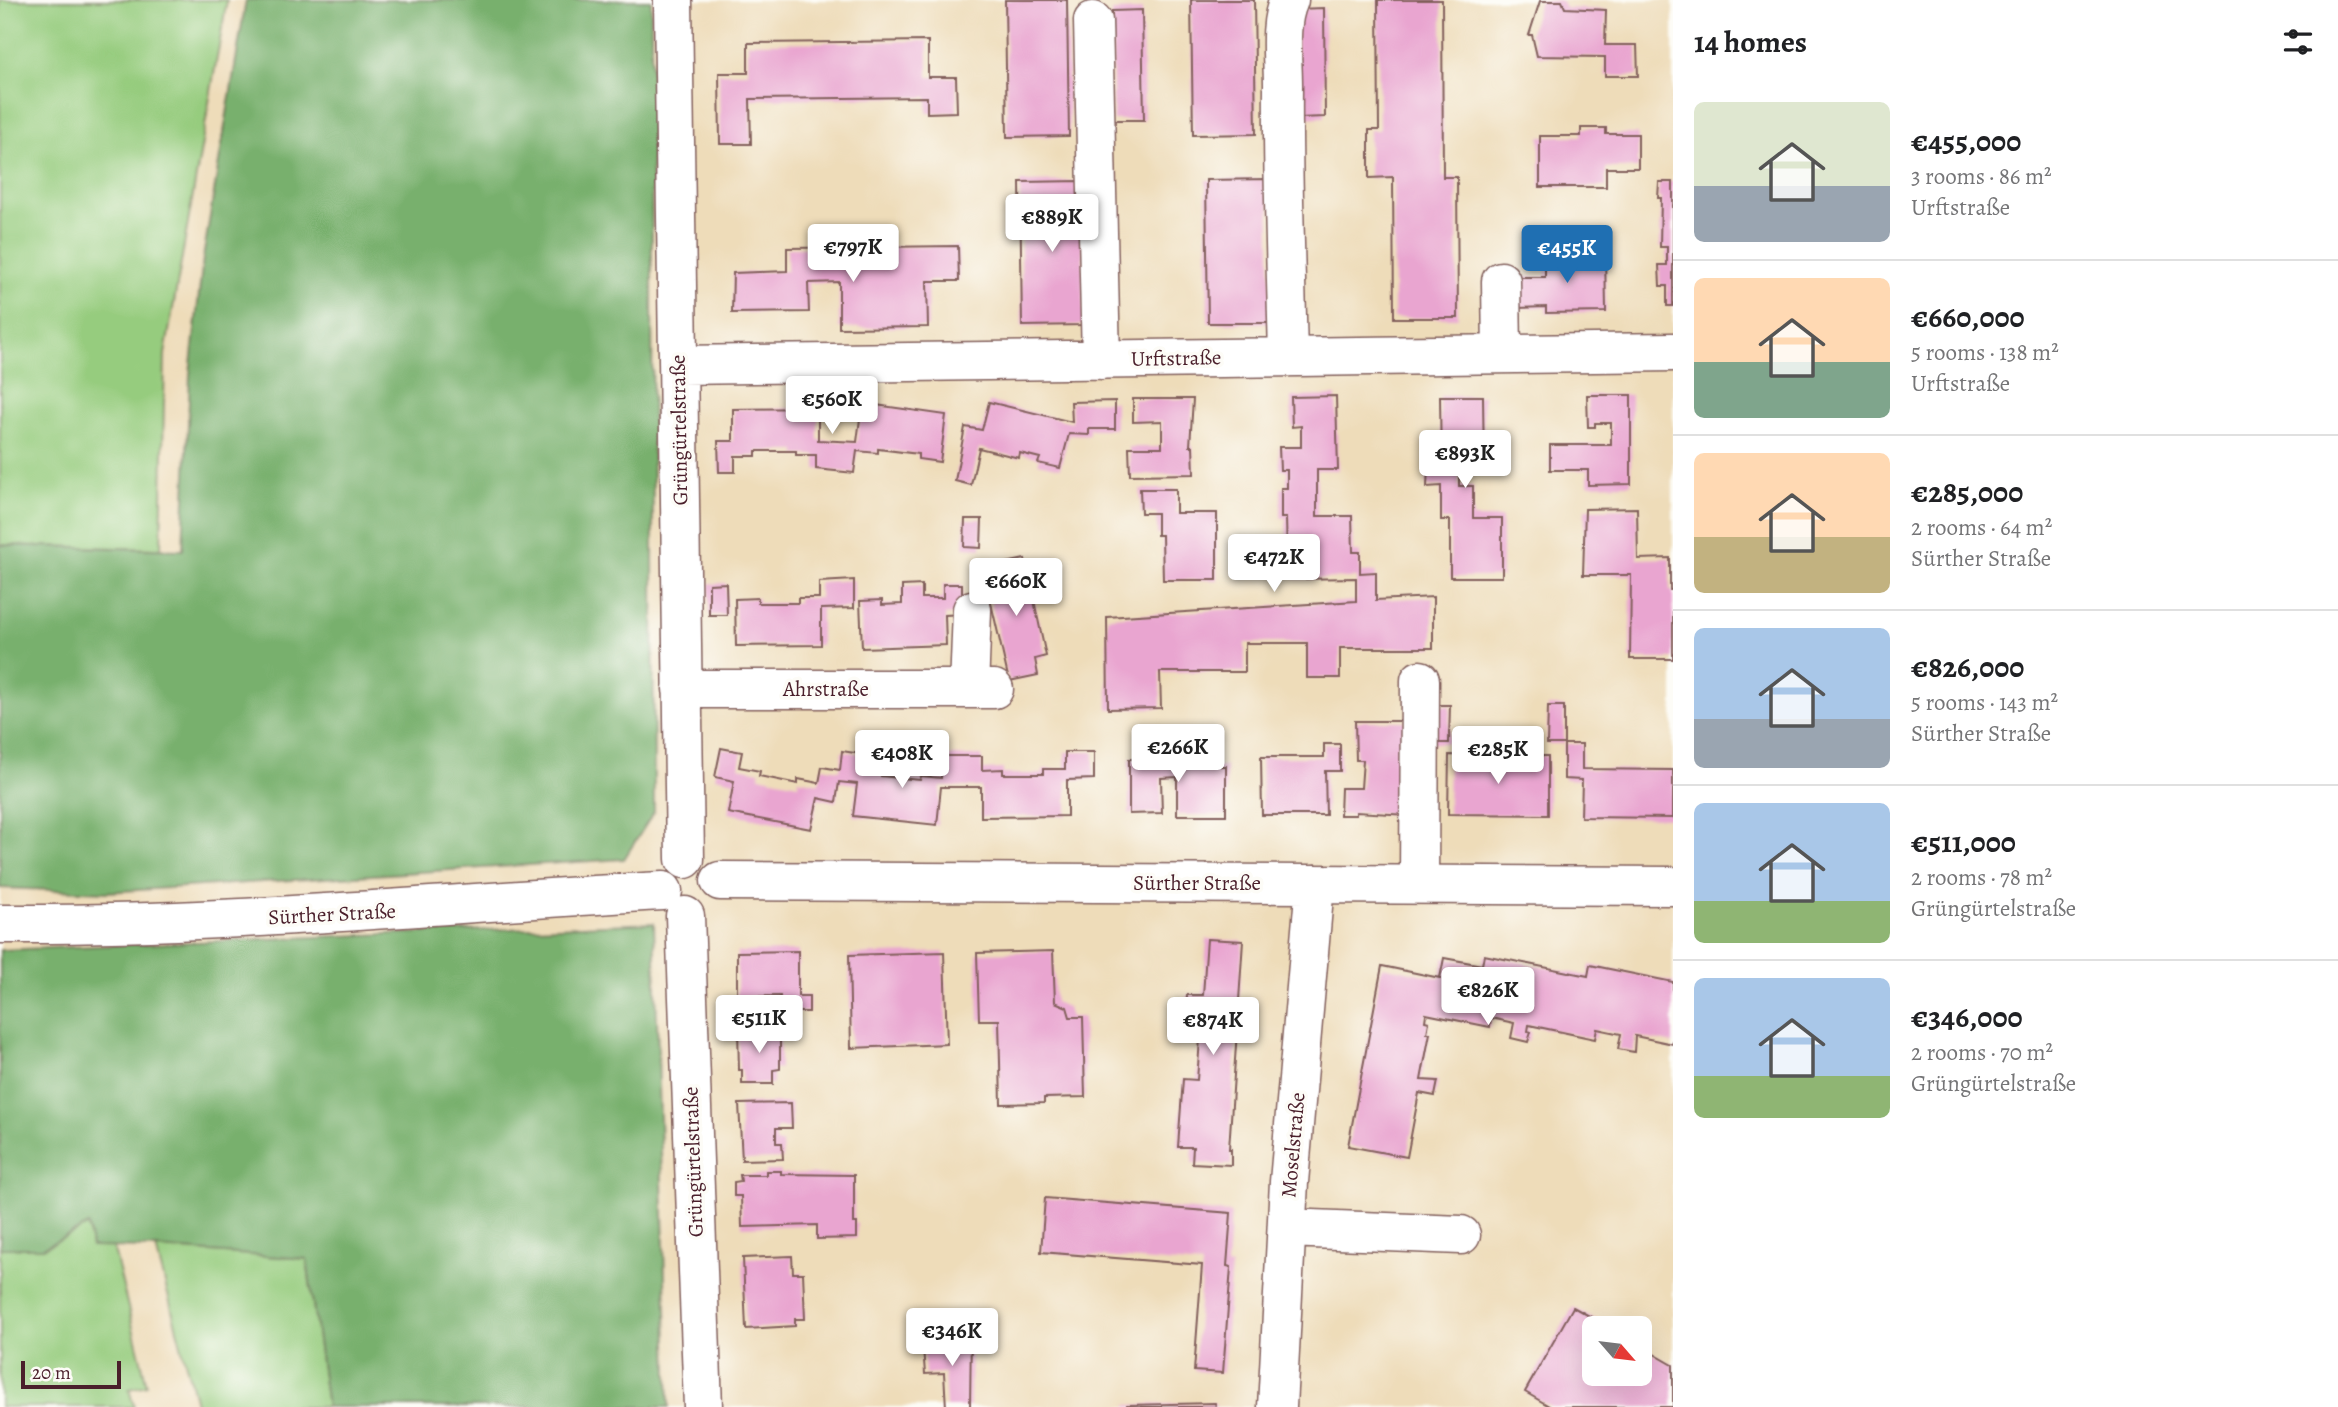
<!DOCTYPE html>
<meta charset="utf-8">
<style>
:root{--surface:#fff;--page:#f2f2f2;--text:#202124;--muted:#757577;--line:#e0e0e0;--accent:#1f6fb2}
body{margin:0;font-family:Alegreya,serif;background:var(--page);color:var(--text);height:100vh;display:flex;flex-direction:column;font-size:26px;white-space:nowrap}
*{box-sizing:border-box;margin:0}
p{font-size:23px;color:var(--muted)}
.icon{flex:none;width:38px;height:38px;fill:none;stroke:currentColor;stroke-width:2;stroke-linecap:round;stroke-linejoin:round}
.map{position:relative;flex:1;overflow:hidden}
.panel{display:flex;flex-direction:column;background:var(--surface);width:665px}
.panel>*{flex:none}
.needle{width:46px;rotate:118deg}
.tools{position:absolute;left:1582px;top:1316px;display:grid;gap:14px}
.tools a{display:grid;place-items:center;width:70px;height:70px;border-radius:10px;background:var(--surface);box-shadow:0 7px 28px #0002;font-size:35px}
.scale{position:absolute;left:21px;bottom:18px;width:100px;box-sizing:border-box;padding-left:7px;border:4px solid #4a1f2b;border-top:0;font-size:19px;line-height:24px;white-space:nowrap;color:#4a1f2b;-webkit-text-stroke:5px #fdfcf7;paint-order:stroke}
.price{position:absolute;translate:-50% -60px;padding:0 16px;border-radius:7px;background:#fff;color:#222;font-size:23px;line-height:46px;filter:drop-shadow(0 2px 4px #0008)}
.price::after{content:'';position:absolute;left:50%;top:42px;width:21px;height:16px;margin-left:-10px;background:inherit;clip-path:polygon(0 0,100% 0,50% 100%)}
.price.selected{background:var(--accent);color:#fff}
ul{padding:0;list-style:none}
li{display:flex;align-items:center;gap:21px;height:175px;padding:0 21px}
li+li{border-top:2px solid var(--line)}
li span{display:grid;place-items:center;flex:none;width:196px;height:140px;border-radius:10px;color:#555}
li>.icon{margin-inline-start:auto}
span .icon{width:84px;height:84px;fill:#fffc;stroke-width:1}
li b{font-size:30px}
h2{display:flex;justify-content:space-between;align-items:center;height:84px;padding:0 21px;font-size:30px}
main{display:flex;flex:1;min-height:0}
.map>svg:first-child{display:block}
.green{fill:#96cc7e;stroke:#707654;stroke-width:2}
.forest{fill:#78b06d;stroke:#61684c;stroke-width:2}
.building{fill:#e9a5d0}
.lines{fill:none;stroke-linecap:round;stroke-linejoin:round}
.minor-casing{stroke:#83615d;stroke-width:41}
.minor{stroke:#fff;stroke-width:38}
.labels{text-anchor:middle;stroke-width:7;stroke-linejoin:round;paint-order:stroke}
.street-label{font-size:21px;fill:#4a1f2b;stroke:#fdfcf7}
</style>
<main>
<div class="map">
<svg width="1673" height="1407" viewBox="0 0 1673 1407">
<rect width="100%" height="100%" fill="#fdfcf7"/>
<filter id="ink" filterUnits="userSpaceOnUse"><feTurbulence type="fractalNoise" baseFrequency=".0143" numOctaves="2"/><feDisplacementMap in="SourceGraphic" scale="14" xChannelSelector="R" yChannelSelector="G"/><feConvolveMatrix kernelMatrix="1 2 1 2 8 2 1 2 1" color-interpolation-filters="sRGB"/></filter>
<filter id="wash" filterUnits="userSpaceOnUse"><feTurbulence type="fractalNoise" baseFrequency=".00686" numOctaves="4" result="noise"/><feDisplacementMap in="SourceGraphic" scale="28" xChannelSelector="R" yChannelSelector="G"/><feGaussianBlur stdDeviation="1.57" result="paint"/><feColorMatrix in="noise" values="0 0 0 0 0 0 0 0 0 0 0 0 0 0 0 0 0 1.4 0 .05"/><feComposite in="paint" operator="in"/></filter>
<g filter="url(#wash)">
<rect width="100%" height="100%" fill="#eedcb9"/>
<path class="green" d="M0,0H227L165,354L161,549L0,545Z
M88,1225L91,1247L113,1246L147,1385L129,1389L134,1407H0V1248H43Z
M156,1248L307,1259L327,1407H197Z"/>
<path class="forest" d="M246,0H651L654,812L624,859L107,892L0,888V545L183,550L190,374L203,258Z
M654,923L669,1407H327L307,1259L156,1248L91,1247L88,1225L43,1248H0V950Z"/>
<g id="blocks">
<path class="building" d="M1005,0H1067L1069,136L1007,137Z
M1191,0H1254L1256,134L1193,135Z
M1378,0H1442L1443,177H1457L1458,318H1394L1393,177L1369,178V130H1379Z
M1540,1H1562L1565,8L1606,10L1605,45H1637L1638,76H1605V57L1537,56L1532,35H1529Z
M1324,8L1325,117L1298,118L1296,9Z
M1142,10L1144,120H1113L1112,11Z
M928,41V77H956L957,112L927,113V97L750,99L751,144H720L719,73H748V43Z
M1581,128H1606V134H1638V168H1606V187H1540V136H1581Z
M1269,179L1271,323H1208L1206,180Z
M1082,181L1084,325L1022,326L1020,182Z
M1659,182H1673V306H1667V286H1660L1659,265H1667V247H1660L1661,198H1658Z
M958,246L959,281H927L928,327L839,328V282L808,283L809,312L732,313L733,273L787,271V248Z
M1605,250L1606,312L1546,313V307L1516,308V277H1545V258H1581V251Z
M1587,395H1631V484L1588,485V470H1550V445H1611V423H1595V427H1588Z
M1336,396L1338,470H1317V516H1352L1353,552H1360V573L1376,572V600L1433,597V648H1340V678H1307V643H1245V672H1160L1161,708L1108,709L1107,617L1356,601V578L1294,579V554H1287L1286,518H1281V488H1287V470H1280L1279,447H1301V426L1292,427L1291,397Z
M1440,396H1483L1484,469H1459V486H1473V518H1502V577H1450V520H1441V486L1427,487L1428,467H1441Z
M1133,399H1193L1190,446H1193L1194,474L1130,475L1129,447H1162V421L1133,422Z
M1115,401V429H1089V435L1069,434L1060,468L1038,463L1040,458L1020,453L1019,458L979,448L971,485L955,481L965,427L982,430L989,402L1072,422L1071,402Z
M862,403L946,415L940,462L918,459V454L878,449V453L857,451L854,473L816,469V455H796V451H756V456H735V472H719L718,441H733V409L818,408V440L857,442Z
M1140,489H1176V513H1217V580H1163L1162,535H1157V513H1141Z
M1637,508L1638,559L1670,558V590H1673V659H1630L1631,575H1583L1585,509Z
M965,519H982L981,548L964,547Z
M1025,559L1046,656L1035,659L1038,675L1009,681L983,568Z
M854,580V608L821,609V645L736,646L735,599L758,598V603H798V598H819V582Z
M726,583L727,615H709V584Z
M943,584H962V614L945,615L946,645L862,648L860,601L882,600V605L902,604V586L922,585V598H943Z
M1432,705H1450L1449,743H1432Z
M1548,706H1564V744H1547Z
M1355,721H1408V815L1356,812V815H1340L1341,788H1361L1363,760H1356Z
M1162,743H1177V766H1192V753H1215V766H1226V815H1177V777L1161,778L1162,813L1129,814V759H1161Z
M1324,744H1340V771H1325L1326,815H1262L1261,757H1324Z
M1564,744H1582V769L1673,770V818L1581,817L1582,780L1564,779Z
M721,748L742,752L739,767L760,771L759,776L798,784V779L819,783L822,767L840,770L842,751L861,754L860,769L881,771V776L920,780L921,776L941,778L943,756H982V770L1003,769V774H1043V769H1065V752H1094V779L1067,780V816L981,817V787H941L937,825L853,816L857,784L839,782L836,802L818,798L811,829L728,813L734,781L715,777Z
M1449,755L1478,756V761H1519V756H1548V815L1448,814Z
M1207,939L1243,941L1229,1149H1231V1165L1192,1163L1193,1147H1178L1183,1079L1197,1080L1199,1053L1201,1024L1185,1023L1187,995H1203Z
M798,951V996H809V1012H781L780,996L737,997V952Z
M1053,951L1055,1002L1067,1007L1070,1017H1083L1085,1097L1044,1098V1103L1001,1104L999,1020H979L977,953Z
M944,952L947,1044L851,1048L849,955Z
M1484,955L1588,976L1590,965L1673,982V1044L1635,1036L1634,1052L1618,1049L1621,1034L1597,1029L1595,1039L1529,1025L1528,1031L1531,1032L1528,1042L1511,1038L1514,1023L1491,1018L1490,1027L1426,1014L1425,1021L1429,1022L1427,1033H1430L1421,1080L1438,1081L1435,1096L1419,1093L1407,1157L1348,1146L1382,966L1440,978L1444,958L1482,965Z
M780,1028V1069L773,1070V1084H742V1070H739L738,1029Z
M791,1103L792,1128H776V1143H782L783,1159L742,1160L739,1104Z
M766,1171H781V1174L854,1175V1223H857V1238L817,1239V1225L742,1227L741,1196H734V1182L741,1181L740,1175H766Z
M1045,1198L1231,1213L1227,1266L1231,1267L1223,1373L1194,1371L1202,1265L1041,1252Z
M792,1256L793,1273H803L805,1319H795V1326L746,1329L743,1258Z
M1573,1307L1611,1328H1594V1374H1640V1346L1673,1365V1407H1551L1525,1392Z
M971,1332L970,1407H946L944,1373L925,1374L923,1347L947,1346V1333Z
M1215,1403L1216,1407H1127V1405Z"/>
</g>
</g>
<g filter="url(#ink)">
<use href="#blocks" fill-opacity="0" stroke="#83615d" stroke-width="2"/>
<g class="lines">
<defs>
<path id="minor" d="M673,0L685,859
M1093,21L1101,360
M1501,281L1502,354
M1288,357C1286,266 1282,175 1283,85C1283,58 1278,24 1289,0
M679,365L1673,352
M682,689H994
M969,689L972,610
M720,881L1673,886
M1419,884L1420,680
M685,916L703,1407
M0,924C222,926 442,903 663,891
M1287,1228L1461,1235
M1277,1407L1289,1182L1315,884"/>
</defs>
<use href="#minor" class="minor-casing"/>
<use href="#minor" class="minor"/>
</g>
</g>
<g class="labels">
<g class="street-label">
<text transform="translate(1176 358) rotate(-1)" y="7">Urftstraße</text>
<text transform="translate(679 430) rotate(-91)" y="7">Grüngürtelstraße</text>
<text x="826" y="696">Ahrstraße</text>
<text x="1197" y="890">Sürther Straße</text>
<text transform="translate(332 914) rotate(-3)" y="7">Sürther Straße</text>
<text transform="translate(1293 1145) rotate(-85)" y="7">Moselstraße</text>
<text transform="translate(693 1162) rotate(-92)" y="7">Grüngürtelstraße</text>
</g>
</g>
</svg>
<div class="tools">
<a><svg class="needle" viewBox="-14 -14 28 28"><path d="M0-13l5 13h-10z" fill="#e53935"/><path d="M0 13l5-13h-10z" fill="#757577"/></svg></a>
</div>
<div class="scale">20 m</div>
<b class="price" style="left:1052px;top:254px">€889K</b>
<b class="price" style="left:853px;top:284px">€797K</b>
<b class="price selected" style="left:1567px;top:285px">€455K</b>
<b class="price" style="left:832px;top:436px">€560K</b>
<b class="price" style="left:1465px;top:490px">€893K</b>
<b class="price" style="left:1274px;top:594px">€472K</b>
<b class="price" style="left:1016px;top:618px">€660K</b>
<b class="price" style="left:1178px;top:784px">€266K</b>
<b class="price" style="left:1498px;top:786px">€285K</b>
<b class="price" style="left:902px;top:790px">€408K</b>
<b class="price" style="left:1488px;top:1027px">€826K</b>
<b class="price" style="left:759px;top:1055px">€511K</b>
<b class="price" style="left:1213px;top:1057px">€874K</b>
<b class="price" style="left:952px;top:1368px">€346K</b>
</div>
<section class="panel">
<h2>14 homes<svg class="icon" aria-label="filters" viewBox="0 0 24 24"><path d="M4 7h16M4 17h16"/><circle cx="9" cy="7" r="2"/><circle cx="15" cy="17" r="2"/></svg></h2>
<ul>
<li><span style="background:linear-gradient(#dfe7d0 60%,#9aa5b1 0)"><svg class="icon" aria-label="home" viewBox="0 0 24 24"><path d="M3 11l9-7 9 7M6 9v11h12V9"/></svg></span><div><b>€455,000</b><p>3 rooms · 86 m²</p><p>Urftstraße</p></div></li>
<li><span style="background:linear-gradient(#ffd9b3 60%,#7fa58c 0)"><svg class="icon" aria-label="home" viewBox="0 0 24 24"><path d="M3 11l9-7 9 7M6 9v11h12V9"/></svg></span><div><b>€660,000</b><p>5 rooms · 138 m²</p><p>Urftstraße</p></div></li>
<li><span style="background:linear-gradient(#ffd9b3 60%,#c2b280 0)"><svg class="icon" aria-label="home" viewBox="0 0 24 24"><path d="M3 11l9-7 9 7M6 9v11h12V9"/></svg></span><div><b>€285,000</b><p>2 rooms · 64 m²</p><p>Sürther Straße</p></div></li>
<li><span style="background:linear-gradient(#a9c7e8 65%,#9aa5b1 0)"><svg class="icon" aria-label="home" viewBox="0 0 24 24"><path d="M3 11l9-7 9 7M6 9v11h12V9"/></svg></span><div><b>€826,000</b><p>5 rooms · 143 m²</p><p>Sürther Straße</p></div></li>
<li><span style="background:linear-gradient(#a9c7e8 70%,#8fb573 0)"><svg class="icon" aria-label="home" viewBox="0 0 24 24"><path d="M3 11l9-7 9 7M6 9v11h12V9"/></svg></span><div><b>€511,000</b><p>2 rooms · 78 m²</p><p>Grüngürtelstraße</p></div></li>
<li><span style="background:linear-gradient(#a9c7e8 70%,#8fb573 0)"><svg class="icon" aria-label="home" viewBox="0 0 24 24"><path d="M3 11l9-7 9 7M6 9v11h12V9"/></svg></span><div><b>€346,000</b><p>2 rooms · 70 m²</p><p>Grüngürtelstraße</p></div></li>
</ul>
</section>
</main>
